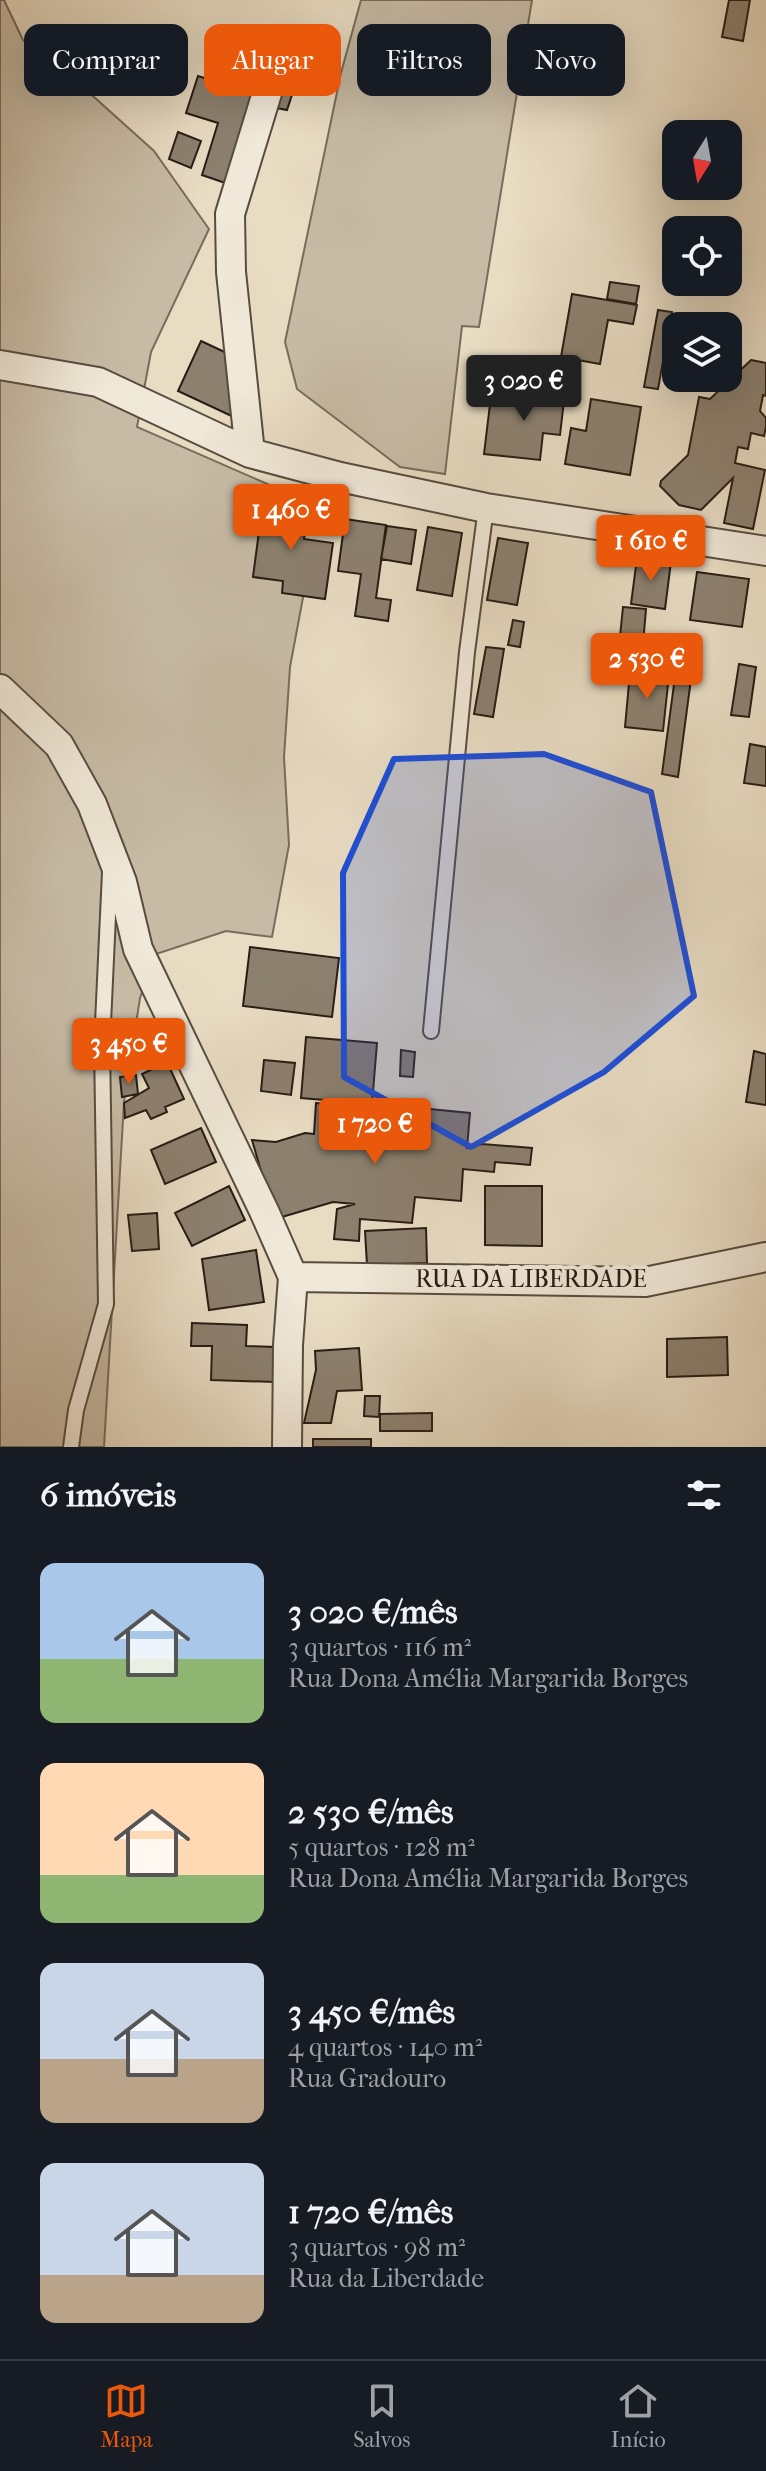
<!DOCTYPE html>
<html lang="pt">
<meta charset="utf-8">
<style>
:root{--surface:#171b24;--page:#20242c;--text:#f1f3f6;--muted:#9ea1a6;--line:#363941;--accent:#ea580c}
body{margin:0;font-family:"IM FELL French Canon",serif;background:var(--page);color:var(--text);height:100vh;display:flex;flex-direction:column;font-size:30px;white-space:nowrap}
*{box-sizing:border-box;margin:0}
p{font-size:26px;color:var(--muted)}
.icon{flex:none;width:44px;height:44px;fill:none;stroke:currentColor;stroke-width:2;stroke-linecap:round;stroke-linejoin:round}
.map{position:relative;height:1447px;overflow:hidden}
.panel{display:flex;flex-direction:column;background:var(--surface);flex:1}
.panel>*{flex:none}
.top-card{position:absolute;left:24px;top:24px;width:718px;height:72px;display:flex;gap:16px}
.needle{width:52px;rotate:191deg}
.buttons{position:absolute;left:662px;top:120px;display:grid;gap:16px}
.buttons a{display:grid;place-items:center;width:80px;height:80px;border-radius:16px;background:var(--surface);box-shadow:0 8px 32px #0002;font-size:40px}
.price{position:absolute;translate:-50% -68px;padding:0 18px;border-radius:8px;background:var(--accent);color:#fff;font-size:26px;line-height:52px;filter:drop-shadow(0 2px 4px #0008)}
.price::after{content:'';position:absolute;left:50%;top:48px;width:24px;height:18px;margin-left:-12px;background:inherit;clip-path:polygon(0 0,100% 0,50% 100%)}
.price.on{background:#222;color:#fff}
ul{padding:0;list-style:none}
li{display:flex;align-items:center;gap:24px;height:200px;padding:0 40px}
li span{display:grid;place-items:center;flex:none;width:224px;height:160px;border-radius:16px;color:#555}
li>.icon{margin-inline-start:auto}
span .icon{width:96px;height:96px;fill:#fffc;stroke-width:1}
li b{font-size:34px}
h2{display:flex;justify-content:space-between;align-items:center;height:96px;padding:0 40px;font-size:34px}
.tag{padding:0 28px;border-radius:16px;background:var(--surface);box-shadow:0 8px 32px #0002;font-size:28px;line-height:72px}
.tag.on{background:var(--accent);color:#fff}
.tabs{display:flex;justify-content:space-around;align-items:center;height:112px;border-top:2px solid var(--line);background:var(--surface);font-size:22px;color:var(--muted)}
.tabs a{display:grid;justify-items:center;gap:4px}
.tabs .on{color:var(--accent)}
.map>svg:first-child{display:block}
.green{fill:#c7bba5;stroke:#786c5c;stroke-width:2}
.building{fill:#8c806f;stroke:#281c14;stroke-width:2}
.lines{fill:none;stroke-linecap:round;stroke-linejoin:round}
.service-casing{stroke:#584c40;stroke-width:18}
.minor-casing{stroke:#584c40;stroke-width:32}
.service{stroke:#f0e8d8;stroke-width:14}
.minor{stroke:#f0e8d8;stroke-width:28}
.marked{fill:#1d4ed8;fill-opacity:0.2;stroke:#1d4ed8;stroke-width:6;stroke-linejoin:round}
.labels{text-anchor:middle;stroke-width:8;stroke-linejoin:round;paint-order:stroke}
.street-label{font-size:24px;fill:#281c14;stroke:#f0e8d8}
</style>
<div class="map">
<svg width="766" height="1447" viewBox="0 0 766 1447">
<rect width="100%" height="100%" fill="#e8dcc3"/>
<filter id="stains"><feTurbulence type="fractalNoise" baseFrequency=".0025" numOctaves="4"/><feColorMatrix values="0 0 0 0 .2 0 0 0 0 .09 0 0 0 0 .02 0 0 0 .5 -.17"/></filter>
<radialGradient id="worn" r=".72"><stop offset=".6" stop-color="#630" stop-opacity="0"/><stop offset="1" stop-color="#630" stop-opacity=".3"/></radialGradient>
<path class="green" d="M0,0H4L23,40L74,79L154,151L209,229L151,352L137,427L304,500L289,557L308,571L290,667L284,757L289,845L272,937L226,931L156,954L140,998L124,1102L104,1447H0Z
M361,0H532L479,327L462,326L445,474L400,467L297,389L285,342L341,73Z"/>
<path class="building" d="M729,0H750L743,41L722,37Z
M253,46L275,53L234,186L202,175L218,123L186,113L198,76L240,89Z
M283,50L305,55L287,110L266,106Z
M178,132L201,141L191,168L169,159Z
M610,282L639,286L636,304L607,299Z
M572,294L637,305L633,324L608,320L600,364L561,357Z
M658,310L672,312L658,389L644,387Z
M201,341L231,355L236,418L178,391Z
M751,360L766,363V396L763,395L760,411L766,418V427L764,436L751,433L748,449L738,447L735,463L765,470L753,529L724,523L733,478L701,510L679,505L660,486L661,481L688,455L699,397L710,399Z
M513,386L565,392L560,435L543,433L540,460L484,454L490,404L511,406Z
M591,399L641,407L630,475L565,464L571,428L586,431Z
M263,501L308,508L304,539L333,543L325,599L282,593L283,581L253,577Z
M345,519L386,525L376,598L391,600L388,621L355,616L361,574L338,571Z
M387,526L416,530L411,564L381,559Z
M428,527L462,533L452,596L417,590Z
M498,538L528,543L517,605L487,600Z
M637,558L671,562L665,609L631,604Z
M697,572L749,579L742,627L690,620Z
M623,607L646,609L641,668L617,666Z
M513,620L524,622L520,647L508,645Z
M486,647L504,649L493,717L474,714Z
M679,647L695,649L678,777L662,774Z
M739,664L756,667L749,717L731,715Z
M630,672L669,675L663,731L625,727Z
M750,744L766,747V786L744,783Z
M250,947L339,958L332,1017L243,1006Z
M306,1037L377,1043L372,1104L301,1098Z
M401,1050L415,1052L413,1077L400,1076Z
M754,1051L766,1054V1105L746,1102Z
M264,1060L295,1063L291,1095L261,1091Z
M167,1062L184,1099L165,1107L167,1112L151,1119L146,1110L125,1118L124,1103L149,1088L142,1074Z
M136,1075L138,1094L122,1097L120,1077Z
M316,1103L344,1106L343,1119L328,1124L408,1131L410,1107L470,1113L467,1148L482,1144L532,1148L530,1165L495,1162L494,1172L463,1169L461,1201L415,1197L412,1223L360,1219L359,1241L334,1239L337,1209L355,1204L333,1202L275,1219L252,1140L276,1142L305,1133L314,1134Z
M201,1128L216,1162L165,1184L151,1150Z
M229,1186L245,1220L192,1246L175,1213Z
M485,1186H542V1246L485,1245Z
M157,1213L159,1249L132,1251L128,1215Z
M426,1228L427,1263L367,1265L365,1231Z
M256,1250L264,1302L209,1310L202,1259Z
M192,1323L247,1325L246,1346L276,1347L275,1382L211,1380L212,1346H191Z
M727,1337L728,1375L667,1377V1339Z
M359,1348L362,1390L337,1391L331,1423H304L316,1370L315,1351Z
M365,1396H380L379,1417L364,1416Z
M432,1413V1431H380V1414Z
M313,1439H371V1447H313Z"/>
<g class="lines">
<defs>
<path id="service" d="M431,1031L467,652L486,508
M71,1447L76,1410L106,1304L102,1045L110,872"/>
<path id="minor" d="M0,365L98,382L250,453L340,477L486,508L766,551
M250,453L231,272L230,214L278,57
M0,689L59,745L92,804L122,882L138,949L264,1211L293,1277L288,1345L287,1447
M293,1277L645,1282L766,1257"/>
</defs>
<use href="#service" class="service-casing"/>
<use href="#minor" class="minor-casing"/>
<use href="#service" class="service"/>
<use href="#minor" class="minor"/>
</g>
<path class="marked" d="M544,754L651,792L694,996L604,1072L471,1147L344,1077L343,873L394,759Z"/>
<g class="labels">
<g class="street-label">
<text x="531" y="1287">RUA DA LIBERDADE</text>
</g>
</g>
<rect width="100%" height="100%" filter="url(#stains)"/>
<rect width="100%" height="100%" fill="url(#worn)"/>
</svg>
<div class="buttons">
<a><svg class="needle" viewBox="-14 -14 28 28"><path d="M0-13l5 13h-10z" fill="#e53935"/><path d="M0 13l5-13h-10z" fill="#9ea1a6"/></svg></a>
<a><svg class="icon" aria-label="locate" viewBox="0 0 24 24"><circle cx="12" cy="12" r="6"/><path d="M12 2v4M12 18v4M2 12h4M18 12h4"/></svg></a>
<a><svg class="icon" aria-label="layers" viewBox="0 0 24 24"><path d="M12 4l9 5-9 5-9-5zM3 14l9 5 9-5"/></svg></a>
</div>
<b class="price on" style="left:524px;top:423px">3 020 €</b>
<b class="price" style="left:291px;top:552px">1 460 €</b>
<b class="price" style="left:651px;top:583px">1 610 €</b>
<b class="price" style="left:647px;top:701px">2 530 €</b>
<b class="price" style="left:129px;top:1086px">3 450 €</b>
<b class="price" style="left:375px;top:1166px">1 720 €</b>
<div class="top-card">
<a class="tag">Comprar</a>
<a class="tag on">Alugar</a>
<a class="tag">Filtros</a>
<a class="tag">Novo</a>
</div>
</div>
<section class="panel">
<h2>6 imóveis<svg class="icon" aria-label="filters" viewBox="0 0 24 24"><path d="M4 7h16M4 17h16"/><circle cx="9" cy="7" r="2"/><circle cx="15" cy="17" r="2"/></svg></h2>
<ul>
<li><span style="background:linear-gradient(#a9c7e8 60%,#8fb573 0)"><svg class="icon" aria-label="home" viewBox="0 0 24 24"><path d="M3 11l9-7 9 7M6 9v11h12V9"/></svg></span><div><b>3 020 €/mês</b><p>3 quartos · 116 m²</p><p>Rua Dona Amélia Margarida Borges</p></div></li>
<li><span style="background:linear-gradient(#ffd9b3 70%,#8fb573 0)"><svg class="icon" aria-label="home" viewBox="0 0 24 24"><path d="M3 11l9-7 9 7M6 9v11h12V9"/></svg></span><div><b>2 530 €/mês</b><p>5 quartos · 128 m²</p><p>Rua Dona Amélia Margarida Borges</p></div></li>
<li><span style="background:linear-gradient(#c9d6e8 60%,#b9a48a 0)"><svg class="icon" aria-label="home" viewBox="0 0 24 24"><path d="M3 11l9-7 9 7M6 9v11h12V9"/></svg></span><div><b>3 450 €/mês</b><p>4 quartos · 140 m²</p><p>Rua Gradouro</p></div></li>
<li><span style="background:linear-gradient(#c9d6e8 70%,#b9a48a 0)"><svg class="icon" aria-label="home" viewBox="0 0 24 24"><path d="M3 11l9-7 9 7M6 9v11h12V9"/></svg></span><div><b>1 720 €/mês</b><p>3 quartos · 98 m²</p><p>Rua da Liberdade</p></div></li>
</ul>
</section>
<nav class="tabs">
<a class="on"><svg class="icon" aria-label="map" viewBox="0 0 24 24"><path d="M3 6l6-2 6 2 6-2v14l-6 2-6-2-6 2zM9 4v14M15 6v14"/></svg>Mapa</a>
<a><svg class="icon" aria-label="saved" viewBox="0 0 24 24"><path d="M7 4h10v16l-5-4-5 4z"/></svg>Salvos</a>
<a><svg class="icon" aria-label="home" viewBox="0 0 24 24"><path d="M3 11l9-7 9 7M6 9v11h12V9"/></svg>Início</a>
</nav>
